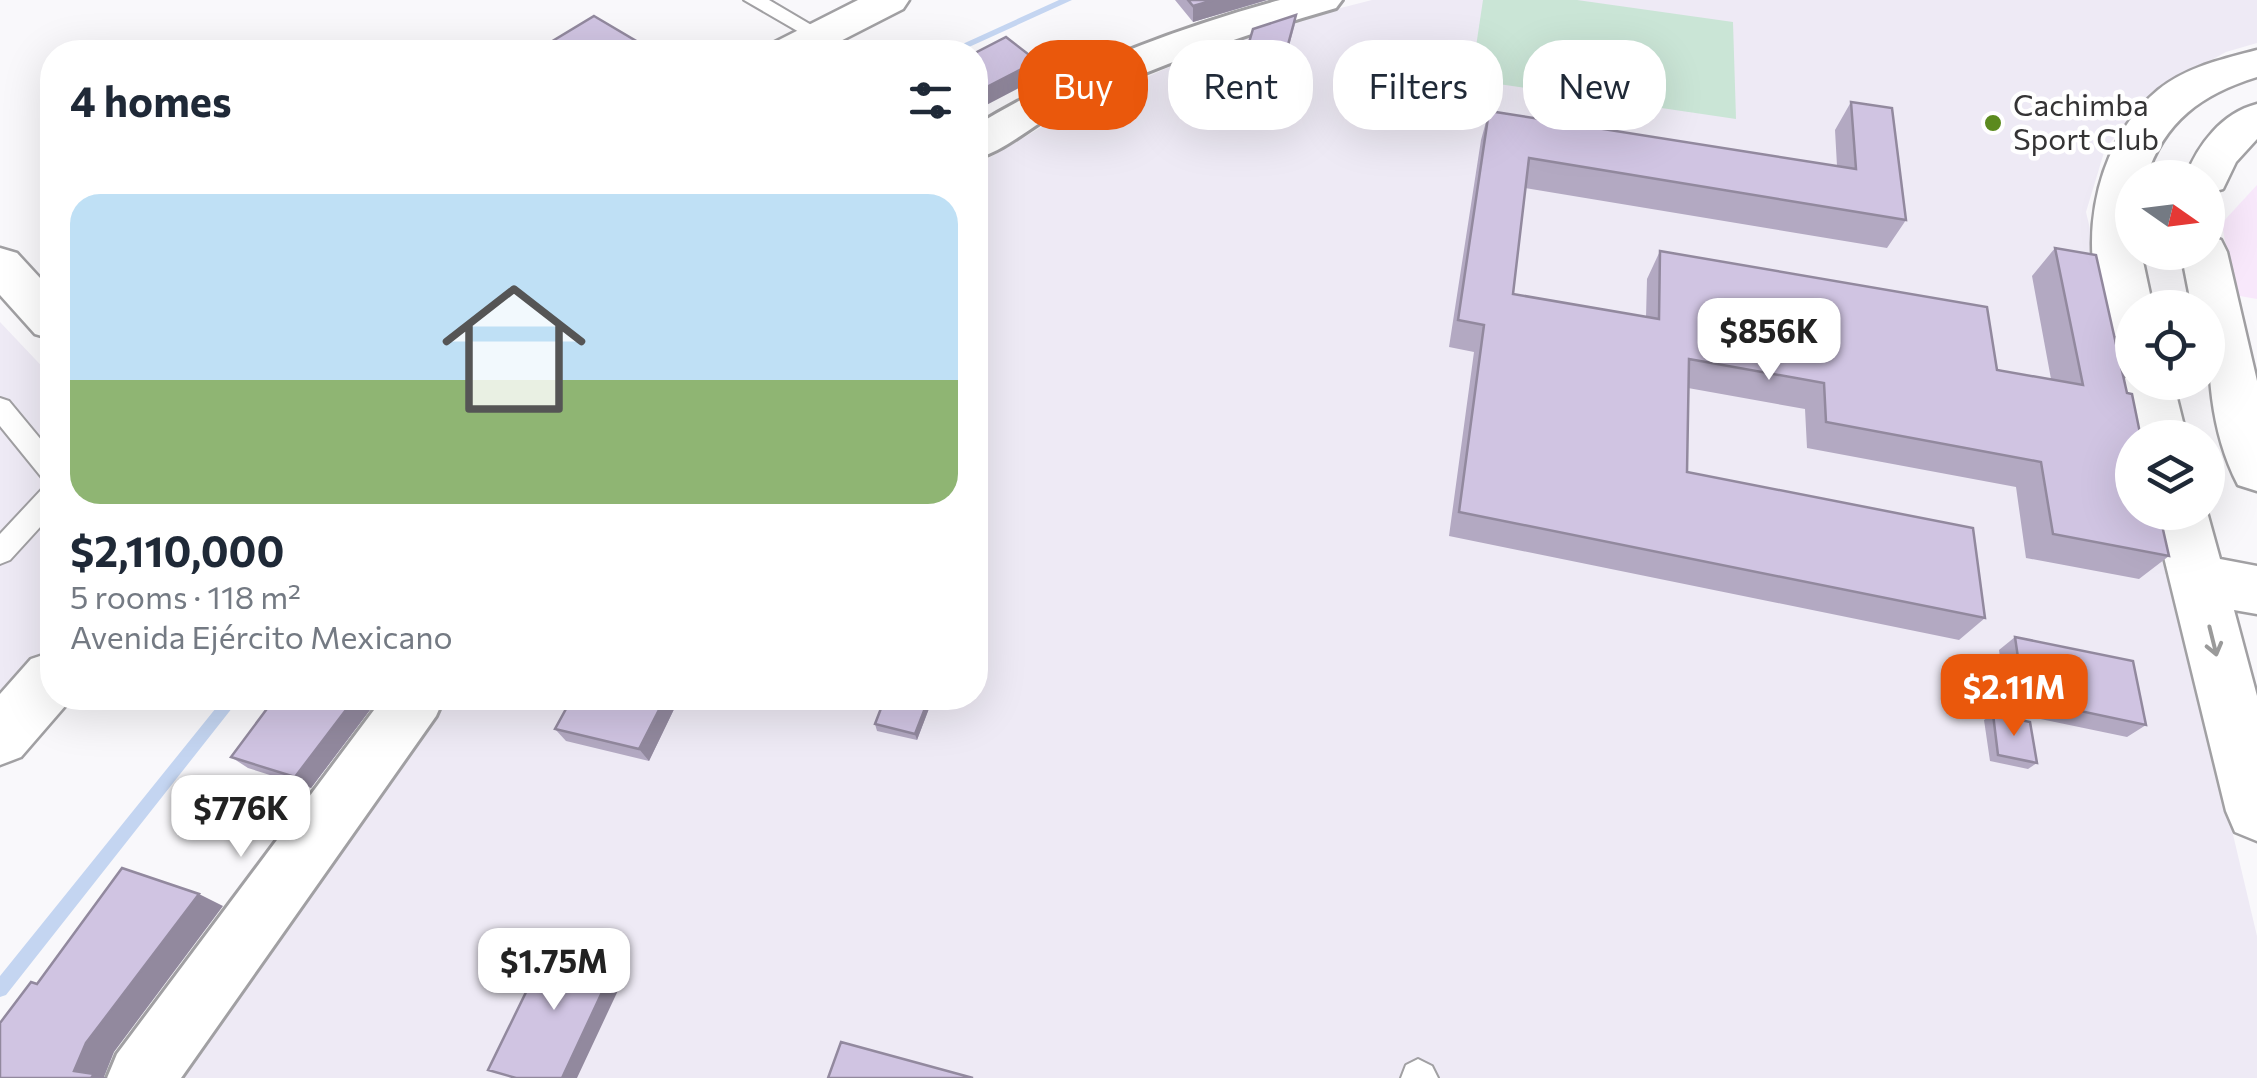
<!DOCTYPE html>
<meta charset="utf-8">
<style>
:root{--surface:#fff;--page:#f2f2f3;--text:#1f2937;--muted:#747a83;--line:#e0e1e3;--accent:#ea580c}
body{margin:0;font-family:Commissioner,sans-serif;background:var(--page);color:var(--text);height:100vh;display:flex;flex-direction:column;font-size:38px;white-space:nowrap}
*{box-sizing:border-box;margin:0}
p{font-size:32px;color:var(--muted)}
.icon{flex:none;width:55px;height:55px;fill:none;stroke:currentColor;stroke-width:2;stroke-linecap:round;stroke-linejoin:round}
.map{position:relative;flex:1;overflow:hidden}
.drawer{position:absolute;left:40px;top:40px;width:948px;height:670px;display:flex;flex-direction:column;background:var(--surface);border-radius:40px;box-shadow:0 10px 40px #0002}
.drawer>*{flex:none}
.top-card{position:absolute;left:1018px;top:40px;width:950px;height:90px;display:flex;gap:20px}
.needle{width:65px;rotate:104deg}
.buttons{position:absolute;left:2115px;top:160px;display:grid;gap:20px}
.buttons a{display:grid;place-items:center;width:110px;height:110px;border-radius:50%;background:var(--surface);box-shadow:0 10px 40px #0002;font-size:50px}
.price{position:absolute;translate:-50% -85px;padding:0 22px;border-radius:20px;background:#fff;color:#222;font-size:32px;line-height:65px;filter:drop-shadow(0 2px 5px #0008)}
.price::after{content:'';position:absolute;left:50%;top:60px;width:30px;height:22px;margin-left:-15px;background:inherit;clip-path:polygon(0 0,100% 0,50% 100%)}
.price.active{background:var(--accent);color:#fff}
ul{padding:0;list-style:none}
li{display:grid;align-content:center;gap:20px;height:530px;padding:0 30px}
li+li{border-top:2px solid var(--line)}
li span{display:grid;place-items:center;height:310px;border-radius:30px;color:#555}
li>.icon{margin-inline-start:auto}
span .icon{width:180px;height:180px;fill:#fffc;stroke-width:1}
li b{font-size:42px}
h2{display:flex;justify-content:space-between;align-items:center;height:120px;padding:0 30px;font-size:42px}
.chip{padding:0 35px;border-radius:40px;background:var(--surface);box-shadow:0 10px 40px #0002;font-size:35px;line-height:90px}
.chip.active{background:var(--accent);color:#fff}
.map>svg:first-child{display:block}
.built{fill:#eeeaf5}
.education{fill:#f8e8fb}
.green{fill:#cae5d6}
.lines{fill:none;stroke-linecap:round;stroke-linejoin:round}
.stream{fill:#c4d5f1;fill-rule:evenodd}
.lane-casing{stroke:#a1a0a3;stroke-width:4}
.street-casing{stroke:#a1a0a3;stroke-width:6}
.secondary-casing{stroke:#a1a0a3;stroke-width:5}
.lane{fill:#fff;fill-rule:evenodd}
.street{fill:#fff;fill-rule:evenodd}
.secondary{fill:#fff;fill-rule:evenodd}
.wall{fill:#b3a9c2}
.shaded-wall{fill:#92899e}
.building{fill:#d0c4e2;stroke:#92899e;stroke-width:2.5}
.oneway{stroke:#9a9a9a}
.poi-dot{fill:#5b8a1e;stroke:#fff;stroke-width:4}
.labels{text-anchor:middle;stroke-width:9;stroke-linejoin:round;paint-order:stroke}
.far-poi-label{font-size:30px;fill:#353435;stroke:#fff;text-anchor:start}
</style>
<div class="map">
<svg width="2257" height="1078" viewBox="0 0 2257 1078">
<rect width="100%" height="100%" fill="#f9f8fb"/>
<path class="built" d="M1372,0H2257V43L2226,52L2151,93L2105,149L2086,212L2139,437L2132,438V512L2157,513L2257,936V1078H170L439,698H975V166L1064,114L1250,31Z
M0,322L52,377V646L0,704Z"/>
<path class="education" d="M2257,185V299L2234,295L2222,223Z"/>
<path class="green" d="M1483,0H1577L1733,22L1736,119L1471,80Z"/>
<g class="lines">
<path class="stream" d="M1059,0H1072L958,52H945Z
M224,698H240L6,995L0,997V976Z"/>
<defs>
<path id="lane" d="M744,0H769L830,36L827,40H813Z
M0,398L9,401L52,453V482L43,479L0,426Z
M52,486V514L10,560L0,564V534L42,489Z
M1418,1059L1432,1066L1438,1078H1401L1406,1065Z"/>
<path id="street" d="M1280,0H1342L1336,8C1245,34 1155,66 1069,106C1036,121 1010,149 975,159V126C1069,69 1174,29 1280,0Z
M383,698H444L436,716L181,1078H107L117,1054Z"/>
<path id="secondary" d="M858,0H909L903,9L819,52H767L773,43Z
M2257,50V77C2202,94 2164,121 2146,178H2132V252H2141L2153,308H2132V341L2115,336C2072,260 2091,145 2158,90C2186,67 2223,59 2257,50Z
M2257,104V139L2236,162L2223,189L2208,193V178H2185C2198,144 2222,113 2257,104Z
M2208,236L2221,240L2227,252L2257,381V491L2238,485C2209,429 2208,369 2208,308H2192L2181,252H2208Z
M0,248L17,253L52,291V339L35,334L0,295Z
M2132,367V382H2173L2187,438H2135L2123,382Z
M2153,512H2207L2220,559L2257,566V614L2234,610L2257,696V841L2235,832L2226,811Z
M52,652V698H72L21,757L0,765V694L31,659Z"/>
</defs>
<use href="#lane" class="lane-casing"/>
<use href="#street" class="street-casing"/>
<use href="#secondary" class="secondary-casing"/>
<use href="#lane" class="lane"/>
<use href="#street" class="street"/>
<use href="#secondary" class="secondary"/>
</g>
<path class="wall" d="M1175,0H1267L1193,22Z
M1295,24L1285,61L1247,55L1248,46Z
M1851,102L1906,220L1887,248L1525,188L1513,294L1646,317L1647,279L1660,251L1997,370L2051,379L2032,276L2055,248L2127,393L2169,556L2139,579L2026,558L2016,487L1807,448L1805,409L1688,388L1687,472L1985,618L1959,640L1449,536L1474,352L1449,347L1481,140L1489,111L1837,166L1835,130Z
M2015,637L2146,725L2127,737L2007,712L1999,650Z
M275,698H379L311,788L248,768L231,757Z
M885,698H933L917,740L877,731L875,724Z
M677,703L649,761L566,741L555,729Z
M1993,714L2037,763L2028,769L1990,761L1984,720Z"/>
<path class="shaded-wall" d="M1214,0H1267L1193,22V6Z
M1037,61L1038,78L975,111V93Z
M355,698H379L311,788L295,777Z
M665,698H673L677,703L649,761L639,749Z
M929,698H933L917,740L915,734Z
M199,894L223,906L114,1052L104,1077L108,1078H91L74,1071L86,1043Z
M618,958L629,967L577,1078H562Z"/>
<path class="building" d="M1188,0H1214L1193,6Z
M1296,15L1286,52L1248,46L1253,29Z
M594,16L648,48L640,52H548L541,48Z
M1006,37L1037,61L975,93V53Z
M1851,102L1892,108L1906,220L1529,158L1513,294L1659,319L1660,251L1987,307L1997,370L2083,385L2055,248L2096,255L2127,393L2132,394L2141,438H2132V512H2159L2169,556L2053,534L2041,462L1826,422L1824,383L1689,359L1687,472L1973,528L1985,618L1459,512L1484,325L1458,320L1489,111L1856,169Z
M2015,637L2133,661L2146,725L2024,699Z
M275,698H355L295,777L231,757Z
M572,698H665L639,749L555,729Z
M885,698H929L915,734L875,724Z
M1993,714L2030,722L2037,763L1998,755Z
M122,868L199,894L86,1043L74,1071L94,1074L91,1078H0V1023L31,982L37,984Z
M551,941L618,958L562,1078H516L488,1070Z
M841,1042L973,1078H828Z"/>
<defs><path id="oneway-shaft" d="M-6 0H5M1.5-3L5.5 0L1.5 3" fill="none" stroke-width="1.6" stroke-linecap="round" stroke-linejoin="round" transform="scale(2.5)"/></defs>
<use class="oneway" href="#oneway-shaft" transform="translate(2213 641) rotate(76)"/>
<circle class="poi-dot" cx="1993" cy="123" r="10"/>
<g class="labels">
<g class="far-poi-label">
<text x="2013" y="116">Cachimba<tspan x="2013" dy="34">Sport Club</tspan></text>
</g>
</g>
</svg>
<div class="buttons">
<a><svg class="needle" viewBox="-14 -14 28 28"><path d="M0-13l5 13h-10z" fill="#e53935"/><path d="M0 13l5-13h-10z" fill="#747a83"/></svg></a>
<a><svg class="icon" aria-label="locate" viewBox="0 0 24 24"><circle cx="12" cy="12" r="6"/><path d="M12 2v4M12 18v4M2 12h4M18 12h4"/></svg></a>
<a><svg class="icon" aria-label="layers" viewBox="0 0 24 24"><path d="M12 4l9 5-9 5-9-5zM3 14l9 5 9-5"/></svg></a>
</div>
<b class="price" style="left:1769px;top:383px">$856K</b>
<b class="price active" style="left:2014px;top:739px">$2.11M</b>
<b class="price" style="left:241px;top:860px">$776K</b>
<b class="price" style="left:554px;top:1013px">$1.75M</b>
<div class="top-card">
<a class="chip active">Buy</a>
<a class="chip">Rent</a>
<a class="chip">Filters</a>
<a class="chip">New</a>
</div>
<section class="drawer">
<h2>4 homes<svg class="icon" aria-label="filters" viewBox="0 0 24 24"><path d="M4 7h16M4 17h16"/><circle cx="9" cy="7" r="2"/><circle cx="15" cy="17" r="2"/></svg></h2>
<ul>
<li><span style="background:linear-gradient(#bfe0f5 60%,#8fb573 0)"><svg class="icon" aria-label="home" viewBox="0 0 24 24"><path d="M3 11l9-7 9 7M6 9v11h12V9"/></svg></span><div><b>$2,110,000</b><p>5 rooms · 118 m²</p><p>Avenida Ejército Mexicano</p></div></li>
</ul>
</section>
</div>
